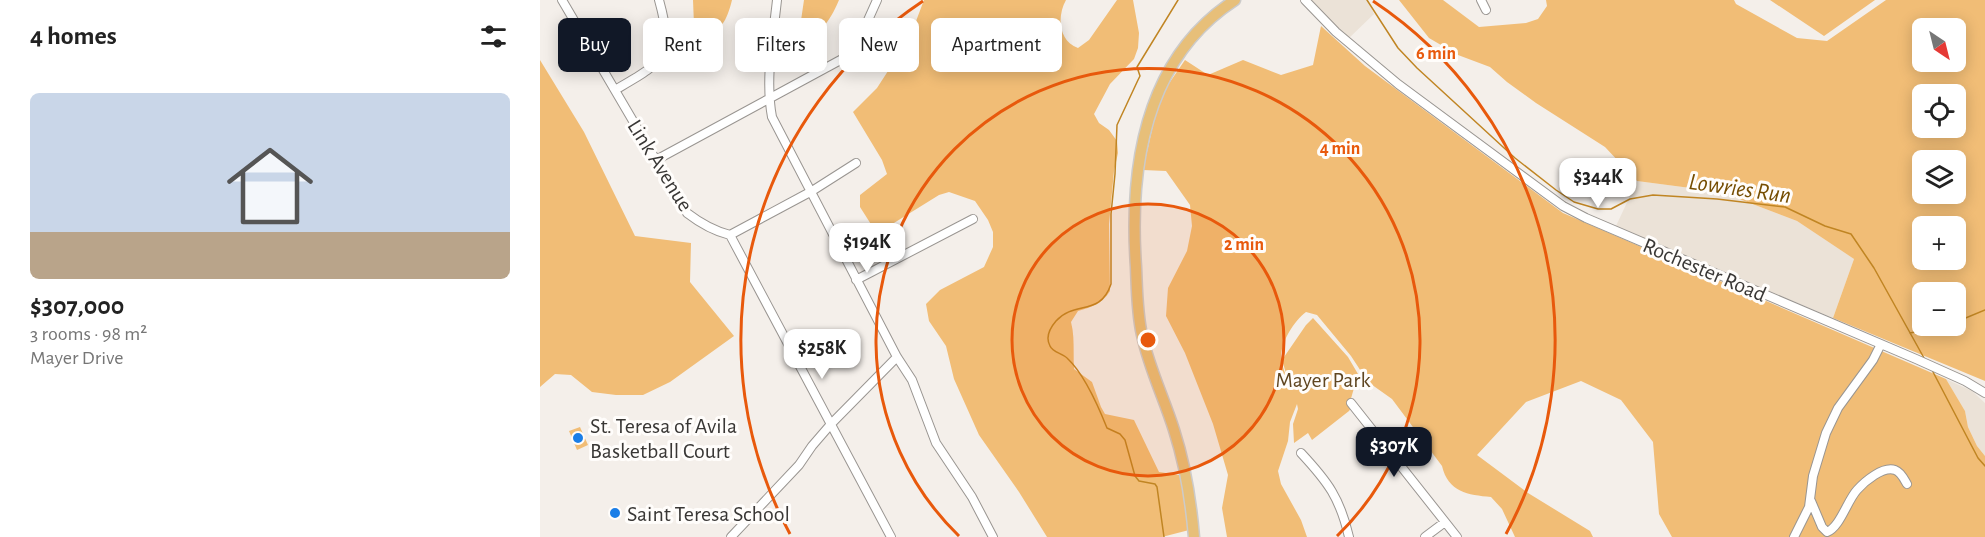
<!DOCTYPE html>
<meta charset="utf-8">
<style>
:root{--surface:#fff;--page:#f6f6f6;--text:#222;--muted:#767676;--accent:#111827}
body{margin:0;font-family:"Alegreya Sans",sans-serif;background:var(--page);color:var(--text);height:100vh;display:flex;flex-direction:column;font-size:22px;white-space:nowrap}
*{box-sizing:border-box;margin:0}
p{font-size:20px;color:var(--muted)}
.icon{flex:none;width:33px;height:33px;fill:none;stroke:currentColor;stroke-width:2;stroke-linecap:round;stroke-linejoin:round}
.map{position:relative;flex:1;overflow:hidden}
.sheet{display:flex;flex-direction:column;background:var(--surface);width:540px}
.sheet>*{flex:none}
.guide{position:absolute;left:18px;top:18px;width:570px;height:54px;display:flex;gap:12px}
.needle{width:39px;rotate:145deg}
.controls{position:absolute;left:1372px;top:18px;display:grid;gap:12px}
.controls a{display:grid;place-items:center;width:54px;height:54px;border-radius:9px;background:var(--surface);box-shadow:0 3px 15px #0003;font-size:30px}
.price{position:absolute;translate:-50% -51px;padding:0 14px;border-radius:12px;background:#fff;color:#222;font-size:20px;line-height:39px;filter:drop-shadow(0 2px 3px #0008)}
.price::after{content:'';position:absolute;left:50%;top:36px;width:18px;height:14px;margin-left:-9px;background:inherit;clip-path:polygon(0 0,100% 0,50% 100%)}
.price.current{background:var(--accent);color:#fff}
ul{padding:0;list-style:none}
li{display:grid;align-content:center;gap:12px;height:318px;padding:0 30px}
li span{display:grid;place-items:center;height:186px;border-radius:9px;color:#555}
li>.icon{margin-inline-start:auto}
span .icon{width:108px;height:108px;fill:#fffc;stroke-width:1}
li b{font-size:26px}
h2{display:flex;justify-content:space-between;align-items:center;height:72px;padding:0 30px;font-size:26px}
.chip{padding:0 21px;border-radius:9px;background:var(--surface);box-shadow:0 3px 15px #0003;font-size:21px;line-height:54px}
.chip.current{background:var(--accent);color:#fff}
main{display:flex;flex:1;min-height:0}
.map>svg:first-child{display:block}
.built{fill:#ebe2d7}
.green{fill:#f1bd76;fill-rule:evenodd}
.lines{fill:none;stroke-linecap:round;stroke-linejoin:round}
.stream{stroke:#c08523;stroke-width:1.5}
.minor-casing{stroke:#999591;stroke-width:10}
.major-casing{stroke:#cccbca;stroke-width:13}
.minor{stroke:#fff;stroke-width:8}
.major{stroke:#e7bf79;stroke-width:10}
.ring{fill:none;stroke:#e8590c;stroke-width:3}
.poi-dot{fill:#1b7ee7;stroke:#fffdfb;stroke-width:2}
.labels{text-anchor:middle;stroke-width:6;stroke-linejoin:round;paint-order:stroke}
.street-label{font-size:22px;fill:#393735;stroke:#fffdfb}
.park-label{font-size:22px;fill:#604621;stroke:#fffdfb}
.poi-label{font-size:22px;fill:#393735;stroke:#fffdfb;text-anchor:start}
.water-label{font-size:24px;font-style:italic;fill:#764e03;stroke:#fffdfb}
.centre{fill:#e8590c;stroke:#fffdfb;stroke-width:3}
.ring-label{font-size:18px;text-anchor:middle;font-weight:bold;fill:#e8590c;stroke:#fffdfb;stroke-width:6;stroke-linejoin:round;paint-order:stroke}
</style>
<main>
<section class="sheet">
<h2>4 homes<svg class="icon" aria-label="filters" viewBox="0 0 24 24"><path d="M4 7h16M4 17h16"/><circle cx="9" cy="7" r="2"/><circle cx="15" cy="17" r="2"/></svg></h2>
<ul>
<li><span style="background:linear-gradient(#c9d6e8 75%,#b9a48a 0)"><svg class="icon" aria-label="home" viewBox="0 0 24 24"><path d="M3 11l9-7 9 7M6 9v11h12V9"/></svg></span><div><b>$307,000</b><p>3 rooms · 98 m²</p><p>Mayer Drive</p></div></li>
</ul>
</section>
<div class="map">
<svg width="1445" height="537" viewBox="0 0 1445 537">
<rect width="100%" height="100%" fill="#f4efea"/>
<path class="built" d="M769,0H828L834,14L808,39Z
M1097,181L1181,192L1257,221L1314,259L1293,318L1076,226Z
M1406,379L1432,391L1445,403V456L1437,446L1428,427L1425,411Z"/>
<path class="green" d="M153,0H192C187,20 181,34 159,36L154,25Z
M264,0H299C293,15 281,35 265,42L259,34Z
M384,0H526C517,16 518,41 538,48L549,40L577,0H593L599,33L598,48L594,59L570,84L554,114L559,123L569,130L577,141L578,153L574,171L569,224L570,291C562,304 552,307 538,311L531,322C535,337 533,353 534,369L552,382L561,407L565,414L594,420L619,472L646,476L653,529L622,537H507L479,492L439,435L414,379L406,346L389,321L386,304L400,290L444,267L453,247V232L448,220L435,201L409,192L399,195L341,231L334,229L320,207V195L347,174L342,160L313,112L337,88L370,37Z
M859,0H903L939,27L986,23L998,19L1007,6L1006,0H1194L1196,4L1257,38L1287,41L1346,0H1445V381L1293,318L1314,259L1257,221L1181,192L1097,181L1065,147L996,103L967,82L950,67L918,55L889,38ZM1383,28H1416V62H1383ZM1416,94V128H1383V94ZM1383,160H1416V194H1383ZM1416,226V260H1383V226ZM1416,292V326H1383V292Z
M1230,0H1335L1284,36Z
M781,26L825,66L1023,213L1406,379L1425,411L1428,427L1437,446L1445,456V537H1132L1119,514L1113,442L1081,400L1041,381L986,402L937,455L988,493L1050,531L1053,537H975L962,509L951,497C928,495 908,492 902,466L852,399L828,382L811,356L777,315L766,312C754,321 740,343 741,359C742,367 746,375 749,383L742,360L766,325L773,318L808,357L818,374L810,402L813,405L809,411L772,440L768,433L754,443L753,424L758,409L757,404L750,422L748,441L738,471L741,484L761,520L767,537H687L682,508L688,475L673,424L645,353L626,316L628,288L647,251L652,226L650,205L626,171L603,170L619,98L645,60L668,75L703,60L741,75L773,65Z
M0,60L44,132L95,236L151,243L150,282L194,336L130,382L103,395H76L52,392L31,375L15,374L0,387Z
M40,427L48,445L37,450L29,431Z"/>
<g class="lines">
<path class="stream" d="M827,0L858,48L877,68L975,158L1016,190L1034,202L1058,209H1071L1090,199L1113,195L1177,199L1245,207L1285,226L1311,234L1334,268L1384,358
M1416,322L1445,310
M1370,333L1407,326
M1392,370L1438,458L1445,466
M624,537L617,487L615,484L599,481L595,476L585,440L580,434L567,428C559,408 544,374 528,359C523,353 513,353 510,346C505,337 510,328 516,321C535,300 560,317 571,284V214L575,174L577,125L598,80L600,76L597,67L638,0"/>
<defs>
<path id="minor" d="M22,0L147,213C160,223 174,231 190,235L351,537
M237,0C233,38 225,79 232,117L357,357L372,380L396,443L432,497L453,537
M765,0L796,32L858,84L1023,206L1046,218L1376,359L1425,381L1445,393
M941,0L946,10
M75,90C123,62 135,58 119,0
M116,160L306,57L316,47L337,0
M190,235L272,191L316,163
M316,280L433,219
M811,403L917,537
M761,453C788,482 800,498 809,537
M1271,501L1282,527L1287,532C1300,527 1307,501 1317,490C1325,481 1343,466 1355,470C1361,472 1364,479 1367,484
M191,537L259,465L272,446L291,424L357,357
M885,537L905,522
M1254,537L1269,507L1273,476L1286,433L1298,408L1333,360L1341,344"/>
<path id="major" d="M654,537C651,501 645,464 634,430C624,398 609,368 602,335C597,313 597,290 596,267C589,167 604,59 695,0"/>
</defs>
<use href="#minor" class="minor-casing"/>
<use href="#major" class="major-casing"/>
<use href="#minor" class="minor"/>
<use href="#major" class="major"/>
</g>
<circle cx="608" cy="340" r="136" fill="#e8590c" fill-opacity=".12"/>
<g class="ring">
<circle cx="608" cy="340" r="136"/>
<path d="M419 536A272 272 0 1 1 797 536"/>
<path d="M250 534A407 407 0 0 1 383 1M833 1A407 407 0 0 1 966 534"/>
</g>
<g class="poi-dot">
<circle cx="38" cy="438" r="6"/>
<circle cx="75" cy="513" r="6"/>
</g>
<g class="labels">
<g class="street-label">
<text transform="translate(121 165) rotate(58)" y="8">Link Avenue</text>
<text transform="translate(1165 269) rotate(23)" y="8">Rochester Road</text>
</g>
<g class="park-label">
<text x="783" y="387">Mayer Park</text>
</g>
<g class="poi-label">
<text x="50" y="433">St. Teresa of Avila<tspan x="50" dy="25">Basketball Court</tspan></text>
<text x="87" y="521">Saint Teresa School</text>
</g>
<g class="water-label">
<text transform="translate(1200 188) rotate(8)" y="8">Lowries Run</text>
</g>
</g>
<circle cx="608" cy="340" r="9" class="centre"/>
<g class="ring-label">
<text x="896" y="59">6 min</text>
<text x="800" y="154">4 min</text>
<text x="704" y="250">2 min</text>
</g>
</svg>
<div class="controls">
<a><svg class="needle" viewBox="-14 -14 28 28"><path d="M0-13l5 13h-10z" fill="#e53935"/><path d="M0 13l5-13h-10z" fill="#767676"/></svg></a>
<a><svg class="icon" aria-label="locate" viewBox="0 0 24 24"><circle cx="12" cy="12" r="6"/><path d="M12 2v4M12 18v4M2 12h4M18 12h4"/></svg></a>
<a><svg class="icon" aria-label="layers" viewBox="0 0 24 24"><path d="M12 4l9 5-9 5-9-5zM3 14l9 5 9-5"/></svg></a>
<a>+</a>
<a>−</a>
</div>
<b class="price" style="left:1058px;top:209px">$344K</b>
<b class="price" style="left:327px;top:274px">$194K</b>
<b class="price" style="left:282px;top:380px">$258K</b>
<b class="price current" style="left:854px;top:478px">$307K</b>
<div class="guide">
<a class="chip current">Buy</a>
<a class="chip">Rent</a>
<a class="chip">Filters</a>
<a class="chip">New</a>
<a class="chip">Apartment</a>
</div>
</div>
</main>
